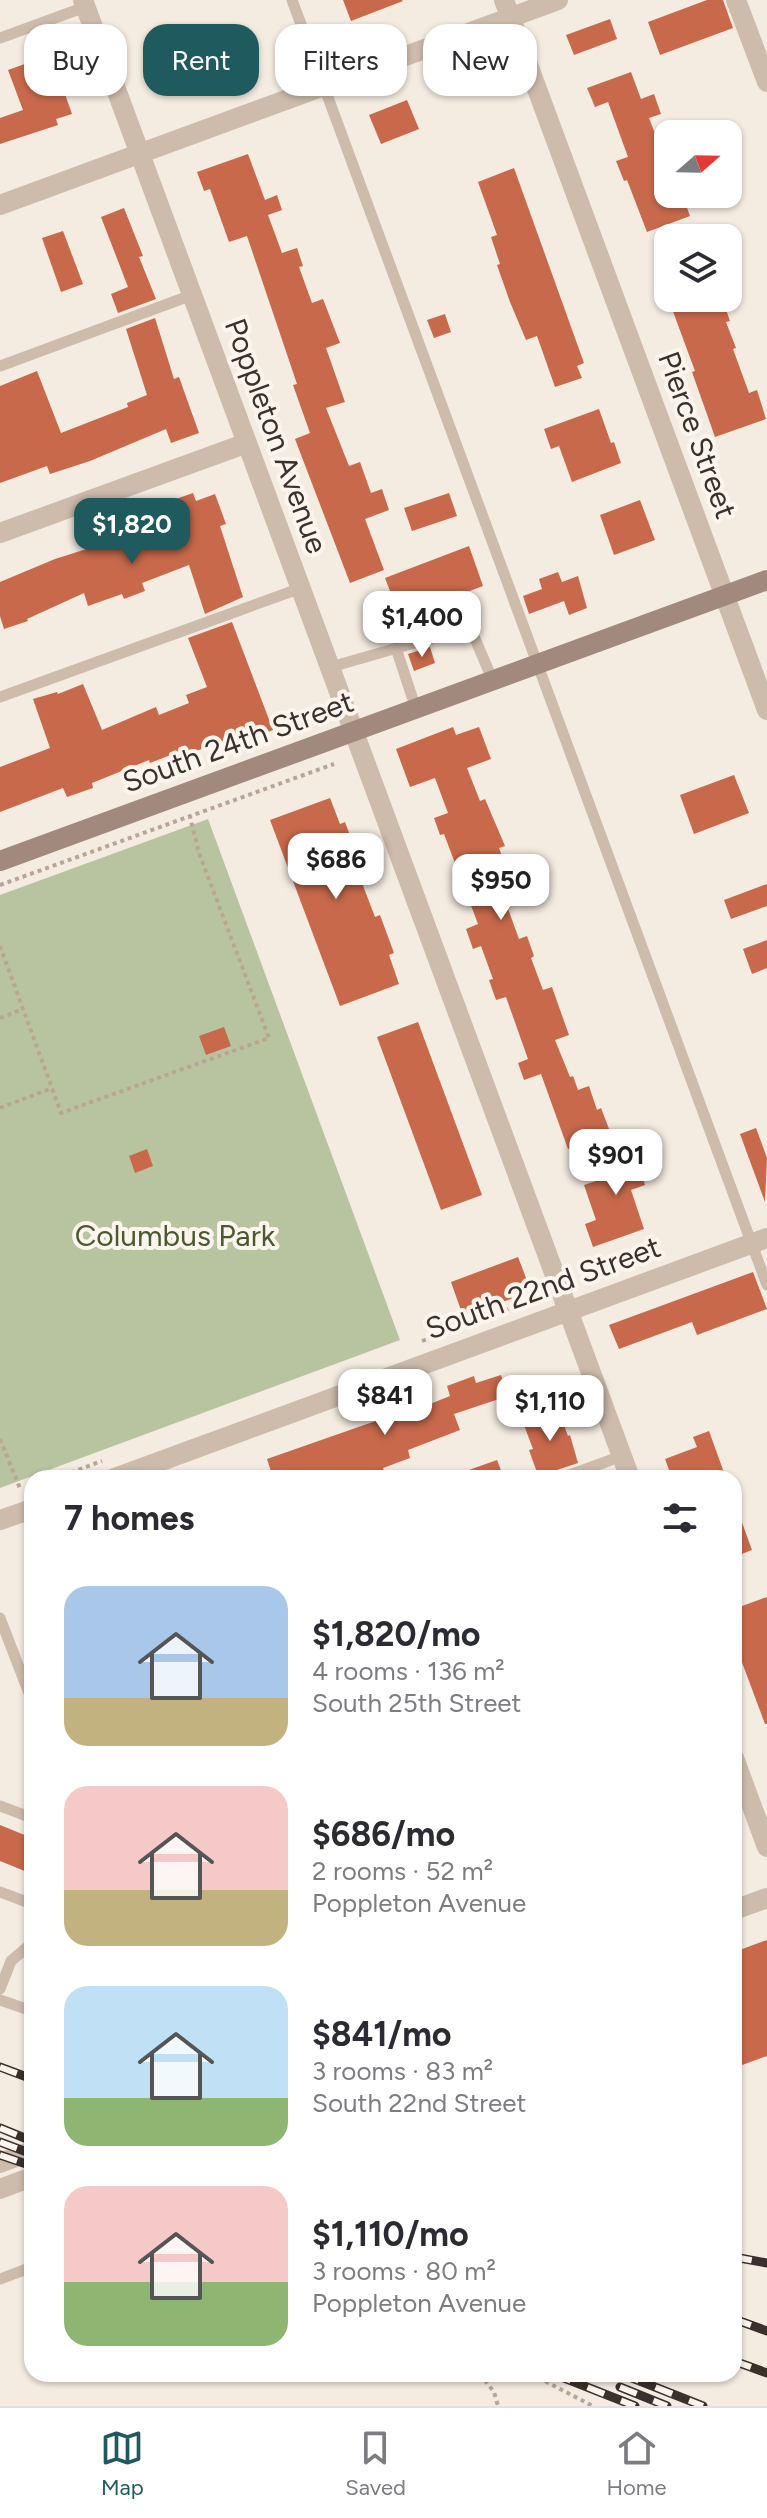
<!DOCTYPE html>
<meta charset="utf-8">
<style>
:root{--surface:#fff;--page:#f7f7f7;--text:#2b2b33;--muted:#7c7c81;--line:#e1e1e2;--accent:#1f5a5e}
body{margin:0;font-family:Figtree,sans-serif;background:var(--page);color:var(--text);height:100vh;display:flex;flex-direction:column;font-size:30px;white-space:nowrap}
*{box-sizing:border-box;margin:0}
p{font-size:26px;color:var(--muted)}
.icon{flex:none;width:44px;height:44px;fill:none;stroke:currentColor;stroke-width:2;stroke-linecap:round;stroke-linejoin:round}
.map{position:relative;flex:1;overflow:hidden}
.drawer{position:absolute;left:24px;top:1470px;width:718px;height:912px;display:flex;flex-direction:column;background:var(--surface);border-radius:24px;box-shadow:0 2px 6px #0004}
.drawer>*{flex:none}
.guide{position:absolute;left:24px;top:24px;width:720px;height:72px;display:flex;gap:16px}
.needle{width:52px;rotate:70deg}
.buttons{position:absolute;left:654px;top:120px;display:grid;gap:16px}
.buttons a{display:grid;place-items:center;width:88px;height:88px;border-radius:16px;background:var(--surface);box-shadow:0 2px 6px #0004;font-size:40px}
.price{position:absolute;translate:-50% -68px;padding:0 18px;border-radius:16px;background:#fff;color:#222;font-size:26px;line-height:52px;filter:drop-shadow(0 2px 4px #0008)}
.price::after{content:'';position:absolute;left:50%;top:48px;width:24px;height:18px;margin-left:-12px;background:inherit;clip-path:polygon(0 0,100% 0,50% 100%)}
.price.on{background:var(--accent);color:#fff}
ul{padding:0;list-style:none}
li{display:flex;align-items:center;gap:24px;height:200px;padding:0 40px}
li span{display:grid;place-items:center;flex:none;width:224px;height:160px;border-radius:24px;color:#555}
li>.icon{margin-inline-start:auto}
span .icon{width:96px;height:96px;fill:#fffc;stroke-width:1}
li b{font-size:34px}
h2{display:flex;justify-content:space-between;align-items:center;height:96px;padding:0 40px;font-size:34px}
.chip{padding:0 28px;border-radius:24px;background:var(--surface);box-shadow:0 2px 6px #0004;font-size:28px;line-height:72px}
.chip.on{background:var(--accent);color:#fff}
.tab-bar{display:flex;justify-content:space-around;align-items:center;height:112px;border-top:2px solid var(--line);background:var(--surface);font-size:22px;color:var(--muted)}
.tab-bar a{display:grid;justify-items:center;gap:4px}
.tab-bar .on{color:var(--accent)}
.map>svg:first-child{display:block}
.green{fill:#b8c4a0}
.building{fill:#c8694b}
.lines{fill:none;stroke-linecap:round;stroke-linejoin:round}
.path{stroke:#b9a596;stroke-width:4;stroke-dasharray:4 4;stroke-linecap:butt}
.service{stroke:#cdbbac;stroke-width:11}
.minor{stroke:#cdbbac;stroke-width:20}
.tertiary{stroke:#cdbbac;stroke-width:20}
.secondary{stroke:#a18a7d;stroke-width:20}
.rail-casing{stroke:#3b302b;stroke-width:9}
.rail{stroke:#fbf5ee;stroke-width:6;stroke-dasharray:18;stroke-linecap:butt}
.labels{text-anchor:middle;stroke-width:8;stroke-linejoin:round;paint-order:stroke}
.street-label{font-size:30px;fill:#3b302b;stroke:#fbf5ee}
.park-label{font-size:30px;fill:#4a5a2e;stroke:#fbf5ee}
</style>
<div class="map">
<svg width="767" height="2406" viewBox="0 0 767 2406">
<rect width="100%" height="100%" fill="#f4ebe1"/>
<path class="green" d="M208,819L400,1340L0,1488V895Z"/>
<path class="building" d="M343,0H402L403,1L351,21Z
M707,0H723L733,28L660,55L648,22Z
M610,19L617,39L574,55L566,35Z
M47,56L62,96L65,94L72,114L56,119L58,125L0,144V118L23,110L8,70Z
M631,72L641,99L654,94L661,114L649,118L668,167V194H682L690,216L647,232L627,180L624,181L616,161L628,157L608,102L595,107L587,88Z
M407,100L419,129L381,144L369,115Z
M248,154L265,200L277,195L282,210L268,215L282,253L297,248L303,266L299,267L312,303L323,299L340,343L326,348L345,402L326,408L349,466L360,462L371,493L382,489L389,510L365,519L384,570L350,583L295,439L310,433L293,385L297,384L247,236L229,242L210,189L204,191L197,172Z
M514,168L584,363L577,366L582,378L555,387L537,336L526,340L510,302L497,265L500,264L491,237L497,235L478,182Z
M124,208L143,256L139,257L156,299L118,313L111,294L128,287L101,217Z
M63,231L83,284L61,292L42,238Z
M668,298H718L719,303L723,301L730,321L726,322L736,348L733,349L749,393L757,390L766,419L715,437L692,372L695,371Z
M445,314L451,332L434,338L427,320Z
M155,318L174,379L179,377L199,433L171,443L166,429L90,461L50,474L47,466L0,483V386L37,371L61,433L128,407L127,403L147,395L126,329Z
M599,409L611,443L614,442L621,463L572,482L559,446L551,449L544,429Z
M193,493L196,501L215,494L226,524L220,526L243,597L205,614L189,565L142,583L145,591L124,599L122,594L88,606L84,593L27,619L28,621L4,629L0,616V582L55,559L96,546L97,547L124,537L125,539L169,521L167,514L177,511L173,500Z
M449,493L457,516L412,531L404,508Z
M640,500L655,540L614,555L600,515Z
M469,546L483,586L400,617L385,578Z
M558,572L562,582L578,576L587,608L569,615L564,601L529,614L523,596L542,589L539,579Z
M232,622L273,730L229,747L226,740L183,756L181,751L150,763L149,760L92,783L93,788L67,797L63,788L0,812V767L50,748L33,699L57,692L58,694L83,684L102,730L156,707L159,715L189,703L186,695L207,687L188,638Z
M430,647L435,663L414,671L408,654Z
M453,727L456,735L479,727L491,759L467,768L480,801L485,799L505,846L499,848L519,901L507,906L519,939L527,936L534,956L531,958L543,990L552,987L559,1007L569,1035L555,1040L570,1077L573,1076L578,1090L589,1086L597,1110L601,1108L611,1134L568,1149L541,1074L524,1080L518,1063L528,1059L506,997L496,1000L489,980L493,979L481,946L473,949L466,929L478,924L444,834L440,835L434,818L448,813L435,778L410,787L396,749Z
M734,775L749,813L694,834L680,795Z
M330,798L340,824L345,822L359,860L354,862L375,917L380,915L394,953L389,955L399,984L340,1006L270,820Z
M767,884V906L731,919L724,900Z
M767,940V968L752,974L743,949Z
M418,1022L482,1195L441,1210L377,1037Z
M224,1027L231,1046L206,1055L199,1036Z
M756,1128L767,1158L765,1202L740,1134Z
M631,1138L645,1185L631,1190L644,1229L593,1247L585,1224L596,1220L584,1185L614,1175L604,1148Z
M147,1149L153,1166L135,1173L129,1156Z
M518,1257L528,1283L522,1295L463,1316L451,1282Z
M753,1272L767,1309L697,1335L692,1322L619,1349L609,1325Z
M501,1375L508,1396L454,1414L460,1430L408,1450L410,1458L383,1468L387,1478H273L267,1459L367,1424L394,1415L395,1418L450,1396L447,1386L474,1376L476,1383Z
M528,1394L534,1410L513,1418L507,1402Z
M557,1407L568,1436L570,1435L578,1463L557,1470L553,1478H539L529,1450L533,1449L522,1420Z
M709,1431L726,1478H672L665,1459L697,1447L693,1437Z
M497,1460L504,1478H453L452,1476Z
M736,1506L752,1550L734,1557V1507Z
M767,1597V1724H765L734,1641V1609Z
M0,1825L32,1838V1874L0,1861Z
M767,1940V2056L734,2068V1952Z"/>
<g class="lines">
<path class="path" d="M0,885L334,764
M0,946L61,1113L269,1038L199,853L190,817
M0,1018L23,1009
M0,1108L52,1088
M422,1341L540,1297
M0,1439L21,1491
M56,1478L102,1461
M480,2374L494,2392L498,2406
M531,2374L593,2406"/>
<path class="service" d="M292,0L767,1285
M0,38L85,7
M0,366L192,295
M396,648L416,709
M331,667L470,627L493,681
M0,697L301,588
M561,1478L622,1456
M0,1618L32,1701
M0,1806L32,1818
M0,1892L32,1904
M0,1989L11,1961L32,1943
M0,2000L32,2011
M0,2279L32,2267"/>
<path class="minor" d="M83,0L630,1478
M504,0L767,710
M736,0L767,82
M0,205L558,0
M0,533L247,443
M115,1478L767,1238
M0,1520L32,1509
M734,1758L767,1847"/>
<path class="tertiary" d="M734,1910L767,1898
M0,2163L32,2151
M0,2189L32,2177"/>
<path class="secondary" d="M0,861L767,580"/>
<defs>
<path id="rail" d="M0,2067L32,2079
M0,2128L32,2141
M0,2142L32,2154
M0,2155L32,2166
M734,2257L767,2263
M734,2319L767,2331
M734,2361L767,2373
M554,2374L635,2406
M622,2374L703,2406
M620,2387L667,2406"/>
</defs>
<use href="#rail" class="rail-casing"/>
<use href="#rail" class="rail"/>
</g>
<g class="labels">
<g class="street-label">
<text transform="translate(697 435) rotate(70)" y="10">Pierce Street</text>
<text transform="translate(276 436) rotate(70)" y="10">Poppleton Avenue</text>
<text transform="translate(238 742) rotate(-20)" y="10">South 24th Street</text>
<text transform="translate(543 1288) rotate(-20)" y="10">South 22nd Street</text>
</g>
<g class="park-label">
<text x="175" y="1246">Columbus Park</text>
</g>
</g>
</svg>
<div class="buttons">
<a><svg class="needle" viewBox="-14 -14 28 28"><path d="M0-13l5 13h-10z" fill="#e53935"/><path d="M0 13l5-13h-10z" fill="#7c7c81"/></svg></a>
<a><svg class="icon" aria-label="layers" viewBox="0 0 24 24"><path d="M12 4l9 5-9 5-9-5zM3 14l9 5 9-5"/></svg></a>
</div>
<b class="price on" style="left:132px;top:566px">$1,820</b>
<b class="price" style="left:422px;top:659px">$1,400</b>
<b class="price" style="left:336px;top:901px">$686</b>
<b class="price" style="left:501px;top:922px">$950</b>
<b class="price" style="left:616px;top:1197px">$901</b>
<b class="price" style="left:385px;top:1437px">$841</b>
<b class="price" style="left:550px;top:1443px">$1,110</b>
<div class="guide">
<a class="chip">Buy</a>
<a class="chip on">Rent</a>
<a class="chip">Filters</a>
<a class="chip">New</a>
</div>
<section class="drawer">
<h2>7 homes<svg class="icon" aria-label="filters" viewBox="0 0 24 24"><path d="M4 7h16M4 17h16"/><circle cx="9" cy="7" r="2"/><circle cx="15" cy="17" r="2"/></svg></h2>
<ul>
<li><span style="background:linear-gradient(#a9c7e8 70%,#c2b280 0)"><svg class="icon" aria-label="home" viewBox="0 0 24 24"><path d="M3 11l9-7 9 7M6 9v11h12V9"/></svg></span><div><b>$1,820/mo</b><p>4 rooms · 136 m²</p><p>South 25th Street</p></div></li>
<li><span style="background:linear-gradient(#f6c9c9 65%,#c2b280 0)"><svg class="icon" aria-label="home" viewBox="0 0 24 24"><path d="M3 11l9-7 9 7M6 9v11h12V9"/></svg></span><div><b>$686/mo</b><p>2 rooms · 52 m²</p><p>Poppleton Avenue</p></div></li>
<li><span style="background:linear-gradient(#bfe0f5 70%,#8fb573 0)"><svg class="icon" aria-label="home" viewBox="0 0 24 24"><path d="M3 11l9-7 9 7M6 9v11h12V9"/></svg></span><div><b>$841/mo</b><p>3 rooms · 83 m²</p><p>South 22nd Street</p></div></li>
<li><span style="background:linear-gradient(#f6c9c9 60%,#8fb573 0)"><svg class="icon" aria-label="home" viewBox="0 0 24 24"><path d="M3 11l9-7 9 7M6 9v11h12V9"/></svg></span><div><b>$1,110/mo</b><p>3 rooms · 80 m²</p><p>Poppleton Avenue</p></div></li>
</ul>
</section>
</div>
<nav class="tab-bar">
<a class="on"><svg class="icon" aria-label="map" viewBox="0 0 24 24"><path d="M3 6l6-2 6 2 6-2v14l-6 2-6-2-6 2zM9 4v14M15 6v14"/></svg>Map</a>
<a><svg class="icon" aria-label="saved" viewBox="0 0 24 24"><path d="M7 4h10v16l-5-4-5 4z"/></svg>Saved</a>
<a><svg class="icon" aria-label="home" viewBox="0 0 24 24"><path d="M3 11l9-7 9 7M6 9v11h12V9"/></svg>Home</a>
</nav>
